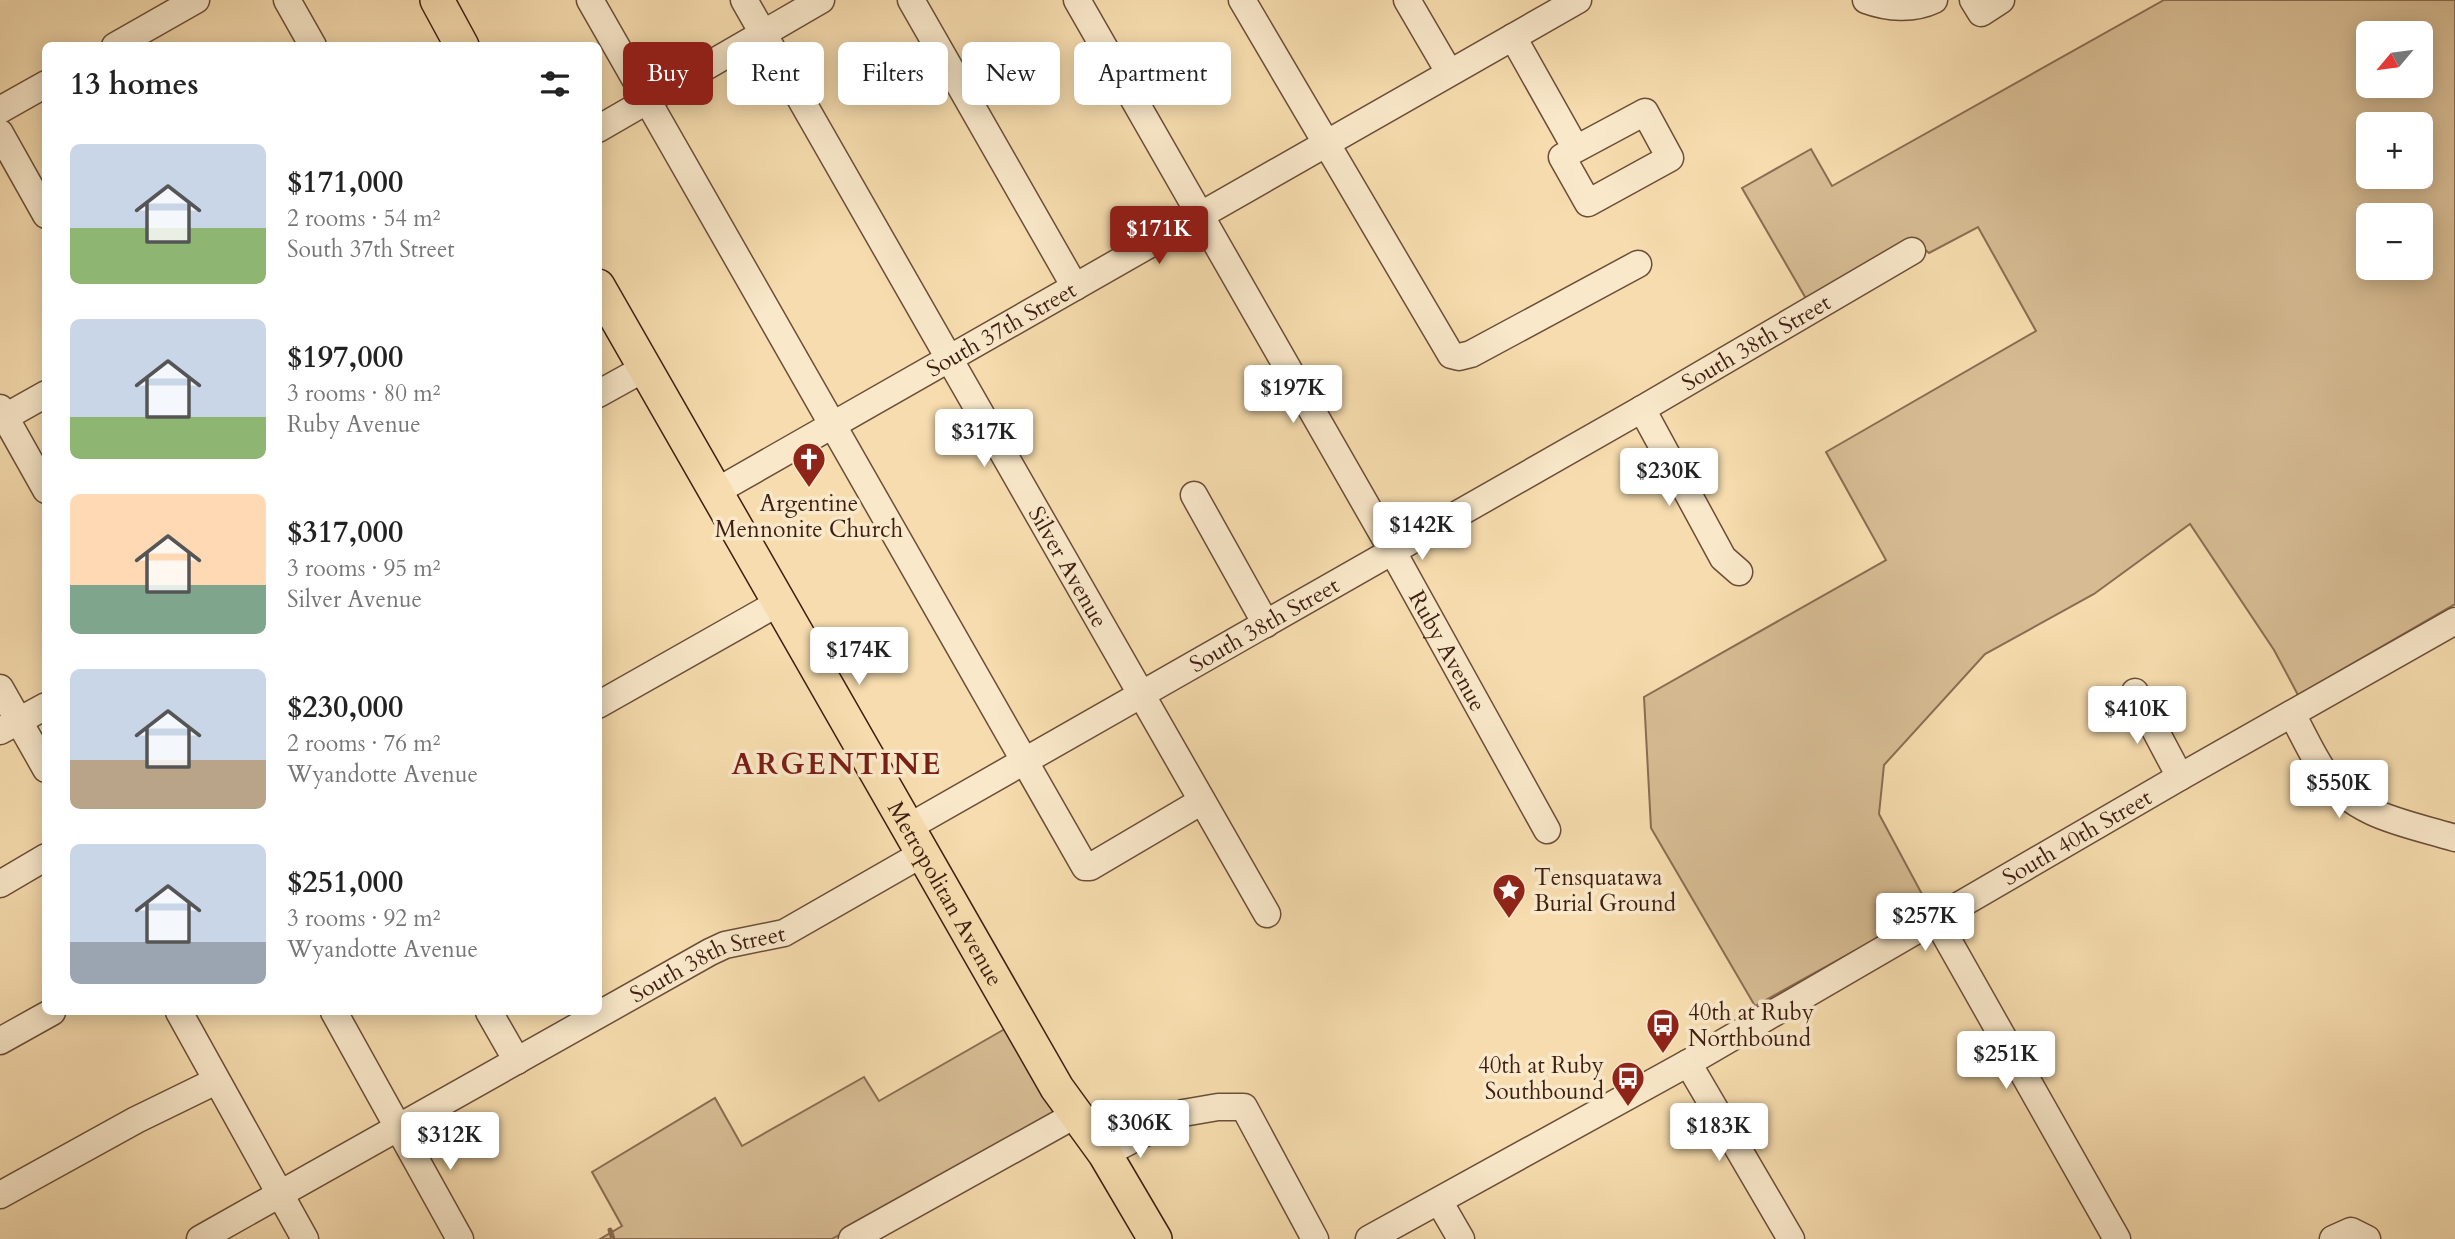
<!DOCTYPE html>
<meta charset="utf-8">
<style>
:root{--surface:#fff;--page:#f2f2f2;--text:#222;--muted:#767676;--accent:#8f2418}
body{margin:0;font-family:Cardo,serif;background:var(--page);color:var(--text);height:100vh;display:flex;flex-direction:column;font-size:26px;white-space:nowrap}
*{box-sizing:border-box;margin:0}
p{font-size:23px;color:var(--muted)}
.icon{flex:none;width:38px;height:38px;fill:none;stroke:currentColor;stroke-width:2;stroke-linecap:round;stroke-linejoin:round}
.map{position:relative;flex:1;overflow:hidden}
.details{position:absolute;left:42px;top:42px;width:560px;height:973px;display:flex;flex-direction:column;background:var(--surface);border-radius:10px;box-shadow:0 4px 18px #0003}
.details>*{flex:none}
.hud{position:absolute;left:623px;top:42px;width:665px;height:63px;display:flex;gap:14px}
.needle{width:46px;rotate:241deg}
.buttons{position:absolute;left:2356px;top:21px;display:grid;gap:14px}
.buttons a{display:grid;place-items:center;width:77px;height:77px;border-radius:10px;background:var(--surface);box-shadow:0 4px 18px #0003;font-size:35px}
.price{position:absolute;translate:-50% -60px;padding:0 16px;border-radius:7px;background:#fff;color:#222;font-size:23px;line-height:46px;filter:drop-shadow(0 2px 4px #0008)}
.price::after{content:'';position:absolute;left:50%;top:42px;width:21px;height:16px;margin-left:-10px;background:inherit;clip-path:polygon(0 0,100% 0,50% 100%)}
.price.current{background:var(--accent);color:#fff}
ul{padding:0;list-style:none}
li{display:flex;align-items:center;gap:21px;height:175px;padding:0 28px}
li span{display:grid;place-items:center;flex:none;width:196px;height:140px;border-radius:10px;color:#555}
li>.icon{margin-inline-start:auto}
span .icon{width:84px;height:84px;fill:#fffc;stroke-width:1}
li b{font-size:30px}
h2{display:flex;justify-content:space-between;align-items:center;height:84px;padding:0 28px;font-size:30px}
.chip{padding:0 24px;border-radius:10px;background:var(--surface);box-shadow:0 4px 18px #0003;font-size:24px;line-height:63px}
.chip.current{background:var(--accent);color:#fff}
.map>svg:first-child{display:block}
.green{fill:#d7bc93;stroke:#8a6d52;stroke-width:2;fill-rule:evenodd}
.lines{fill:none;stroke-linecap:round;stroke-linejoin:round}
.stream{stroke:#87694f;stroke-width:5}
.minor-casing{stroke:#6c4e38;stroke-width:29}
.major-casing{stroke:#3e1e11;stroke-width:36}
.minor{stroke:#f9e8ca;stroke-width:26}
.major{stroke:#f6dcae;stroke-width:33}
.labels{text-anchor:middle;stroke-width:7;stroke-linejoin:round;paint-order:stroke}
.street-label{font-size:23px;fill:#3e1e11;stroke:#f9e8ca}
.poi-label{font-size:23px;fill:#3e1e11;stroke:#f9e8ca;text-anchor:start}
.district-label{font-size:30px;font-weight:bold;letter-spacing:2px;fill:#7a1f14;stroke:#f9e8ca}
</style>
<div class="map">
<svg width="2455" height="1239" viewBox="0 0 2455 1239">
<rect width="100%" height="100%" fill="#f6dcae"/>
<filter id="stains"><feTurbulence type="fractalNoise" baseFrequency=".00286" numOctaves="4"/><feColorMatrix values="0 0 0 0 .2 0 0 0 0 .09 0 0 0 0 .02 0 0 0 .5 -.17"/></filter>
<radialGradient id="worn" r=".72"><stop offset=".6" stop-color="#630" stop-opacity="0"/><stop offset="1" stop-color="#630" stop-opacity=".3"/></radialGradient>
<path class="green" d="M2164,0H2455V604L2298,695L2274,650L2190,524L2094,594L1985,654L1884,765L1879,814L1930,909L1755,1006L1651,828L1644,697L1886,560L1826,452L2036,331L1978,227L1929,253L1912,239L1808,302L1742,188L1811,149L1832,186ZM2368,33H2420V86H2368ZM2368,124H2420V177H2368ZM2368,215H2420V268H2368Z
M1010,1026L1059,1110L1052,1120L832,1239H600L622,1226L592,1172L715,1098L742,1146L864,1077L879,1101Z"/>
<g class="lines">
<path class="stream" d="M610,1230L613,1239"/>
<defs>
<g id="minor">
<path d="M287,0L313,46"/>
<path d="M590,0L1085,867H1090L1202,801"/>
<path id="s1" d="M744,0L1267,914"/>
<path d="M911,0L1075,287"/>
<path id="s2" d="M1077,0L1393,552L1547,830"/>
<path d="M1242,0L1451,355L1459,357L1471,354L1638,264"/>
<path d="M1407,0L1449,72"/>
<path d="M1866,0C1888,8 1913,10 1934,0"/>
<path d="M1973,0L1981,13L2001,0"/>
<path d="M1513,37L1576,149L1645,112L1670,158L1588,203L1562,157L1576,149"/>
<path d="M115,46L196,0"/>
<path d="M0,110L46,84"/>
<path d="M598,129L821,0"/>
<path d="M0,133L46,215"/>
<path d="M598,394L645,368"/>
<path d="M0,408L46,490"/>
<path d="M1642,409L1723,558L1739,572"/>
<path d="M0,420L46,394"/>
<path id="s3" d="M717,491L1578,0"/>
<path d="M1194,495L1266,624"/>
<path d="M0,688L46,769"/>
<path d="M2135,692L2180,777"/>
<path d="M598,705L780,602"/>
<path d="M2292,714C2303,734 2313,757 2326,775C2356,817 2410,824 2455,838"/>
<path d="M0,731L46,706"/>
<path id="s4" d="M907,828L1642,409L1912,251"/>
<path d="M0,884L46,857"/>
<path d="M1936,919L2117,1239"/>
<path d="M179,1012L305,1239"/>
<path d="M334,1012L460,1239"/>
<path d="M489,1012L517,1061"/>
<path d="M0,1041L52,1012"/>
<path d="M1688,1063L1791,1239"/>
<path d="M1105,1154L1183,1113L1218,1107H1244L1315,1239"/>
<path d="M0,1195L136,1120L216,1081"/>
<path d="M1439,1201L1461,1239"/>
<path id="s5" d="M200,1239L710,952L725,945L784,933L922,854"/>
<path d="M852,1239L1075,1115"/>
<path id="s6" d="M1369,1239L1688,1063L2180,777L2455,621"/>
<path d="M2333,1239L2351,1231L2367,1239"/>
</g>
<g id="major">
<path d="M437,0L462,46"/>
<path id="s7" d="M598,286L1057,1088L1105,1154L1155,1239"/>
</g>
</defs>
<use href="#minor" class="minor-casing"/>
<use href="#major" class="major-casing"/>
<use href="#minor" class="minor"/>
<use href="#major" class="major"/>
</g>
<defs>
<symbol id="church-pin" viewBox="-11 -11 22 30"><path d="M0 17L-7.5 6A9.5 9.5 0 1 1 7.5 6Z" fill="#8f2418" stroke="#f9e8ca"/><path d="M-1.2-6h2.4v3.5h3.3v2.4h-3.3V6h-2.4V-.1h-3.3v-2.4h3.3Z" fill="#fff"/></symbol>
<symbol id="sight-pin" viewBox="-11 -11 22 30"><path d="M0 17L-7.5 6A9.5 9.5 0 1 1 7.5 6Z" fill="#8f2418" stroke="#f9e8ca"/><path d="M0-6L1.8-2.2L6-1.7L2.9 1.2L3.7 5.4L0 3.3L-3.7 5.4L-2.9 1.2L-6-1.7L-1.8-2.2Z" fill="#fff"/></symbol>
<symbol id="bus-pin" viewBox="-11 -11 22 30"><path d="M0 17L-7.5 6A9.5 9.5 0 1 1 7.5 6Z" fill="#8f2418" stroke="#f9e8ca"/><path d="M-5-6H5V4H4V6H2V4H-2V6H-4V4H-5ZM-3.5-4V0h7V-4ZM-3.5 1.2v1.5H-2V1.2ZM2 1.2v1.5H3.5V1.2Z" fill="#fff"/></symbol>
</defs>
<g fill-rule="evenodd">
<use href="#church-pin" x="790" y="440" width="38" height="52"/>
<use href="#sight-pin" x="1490" y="871" width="38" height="52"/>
<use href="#bus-pin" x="1644" y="1006" width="38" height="52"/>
<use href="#bus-pin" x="1609" y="1059" width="38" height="52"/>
</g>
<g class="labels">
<g class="street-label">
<text dy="8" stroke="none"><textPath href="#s3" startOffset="327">South 37th Street</textPath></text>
<text dy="8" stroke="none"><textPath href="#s4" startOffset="978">South 38th Street</textPath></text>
<text dy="8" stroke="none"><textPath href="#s1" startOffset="653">Silver Avenue</textPath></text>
<text dy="8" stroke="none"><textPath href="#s4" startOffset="411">South 38th Street</textPath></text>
<text dy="8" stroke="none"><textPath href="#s2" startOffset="749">Ruby Avenue</textPath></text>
<text dy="8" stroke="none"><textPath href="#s6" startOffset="814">South 40th Street</textPath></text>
<text dy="8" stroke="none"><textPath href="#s7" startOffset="700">Metropolitan Avenue</textPath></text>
<text dy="8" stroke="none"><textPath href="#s5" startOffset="579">South 38th Street</textPath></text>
</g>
<g class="poi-label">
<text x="809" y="511" text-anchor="middle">Argentine<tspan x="809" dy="26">Mennonite Church</tspan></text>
<text x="1534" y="885">Tensquatawa<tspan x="1534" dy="26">Burial Ground</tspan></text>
<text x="1688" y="1020">40th at Ruby<tspan x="1688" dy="26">Northbound</tspan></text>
<text x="1604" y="1073" text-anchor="end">40th at Ruby<tspan x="1604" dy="26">Southbound</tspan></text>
</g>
<g class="district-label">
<text x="837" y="774">ARGENTINE</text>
</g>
</g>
<rect width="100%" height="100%" filter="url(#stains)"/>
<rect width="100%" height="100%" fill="url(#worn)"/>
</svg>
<div class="buttons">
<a><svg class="needle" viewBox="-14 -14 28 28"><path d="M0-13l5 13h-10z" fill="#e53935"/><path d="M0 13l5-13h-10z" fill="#767676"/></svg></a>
<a>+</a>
<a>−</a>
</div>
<b class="price current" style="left:1159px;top:266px">$171K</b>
<b class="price" style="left:1293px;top:425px">$197K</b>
<b class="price" style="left:984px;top:469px">$317K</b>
<b class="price" style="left:1669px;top:508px">$230K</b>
<b class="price" style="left:1422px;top:562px">$142K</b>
<b class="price" style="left:859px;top:687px">$174K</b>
<b class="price" style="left:2137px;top:746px">$410K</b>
<b class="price" style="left:2339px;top:820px">$550K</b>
<b class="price" style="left:1925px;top:953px">$257K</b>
<b class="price" style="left:2006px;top:1091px">$251K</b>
<b class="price" style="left:1140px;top:1160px">$306K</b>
<b class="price" style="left:1719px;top:1163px">$183K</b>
<b class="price" style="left:450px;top:1172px">$312K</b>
<div class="hud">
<a class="chip current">Buy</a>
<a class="chip">Rent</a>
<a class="chip">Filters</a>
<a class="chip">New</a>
<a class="chip">Apartment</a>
</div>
<section class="details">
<h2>13 homes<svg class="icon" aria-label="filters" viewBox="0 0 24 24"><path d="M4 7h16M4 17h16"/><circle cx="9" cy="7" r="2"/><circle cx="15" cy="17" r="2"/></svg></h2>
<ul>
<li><span style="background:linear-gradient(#c9d6e8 60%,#8fb573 0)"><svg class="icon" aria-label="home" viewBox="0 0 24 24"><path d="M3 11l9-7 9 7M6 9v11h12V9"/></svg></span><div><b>$171,000</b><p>2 rooms · 54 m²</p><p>South 37th Street</p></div></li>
<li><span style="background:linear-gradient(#c9d6e8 70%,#8fb573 0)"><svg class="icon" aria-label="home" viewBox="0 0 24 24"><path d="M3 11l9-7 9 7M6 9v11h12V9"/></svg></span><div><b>$197,000</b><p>3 rooms · 80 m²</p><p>Ruby Avenue</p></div></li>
<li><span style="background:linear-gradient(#ffd9b3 65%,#7fa58c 0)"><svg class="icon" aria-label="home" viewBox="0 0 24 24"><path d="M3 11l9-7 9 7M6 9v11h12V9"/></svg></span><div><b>$317,000</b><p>3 rooms · 95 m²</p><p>Silver Avenue</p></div></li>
<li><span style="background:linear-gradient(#c9d6e8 65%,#b9a48a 0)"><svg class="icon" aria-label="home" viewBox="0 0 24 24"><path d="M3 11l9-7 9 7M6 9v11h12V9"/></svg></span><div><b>$230,000</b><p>2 rooms · 76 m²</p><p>Wyandotte Avenue</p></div></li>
<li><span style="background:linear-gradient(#c9d6e8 70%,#9aa5b1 0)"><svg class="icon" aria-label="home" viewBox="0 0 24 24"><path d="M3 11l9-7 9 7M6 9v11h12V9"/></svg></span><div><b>$251,000</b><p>3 rooms · 92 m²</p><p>Wyandotte Avenue</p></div></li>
</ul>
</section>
</div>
